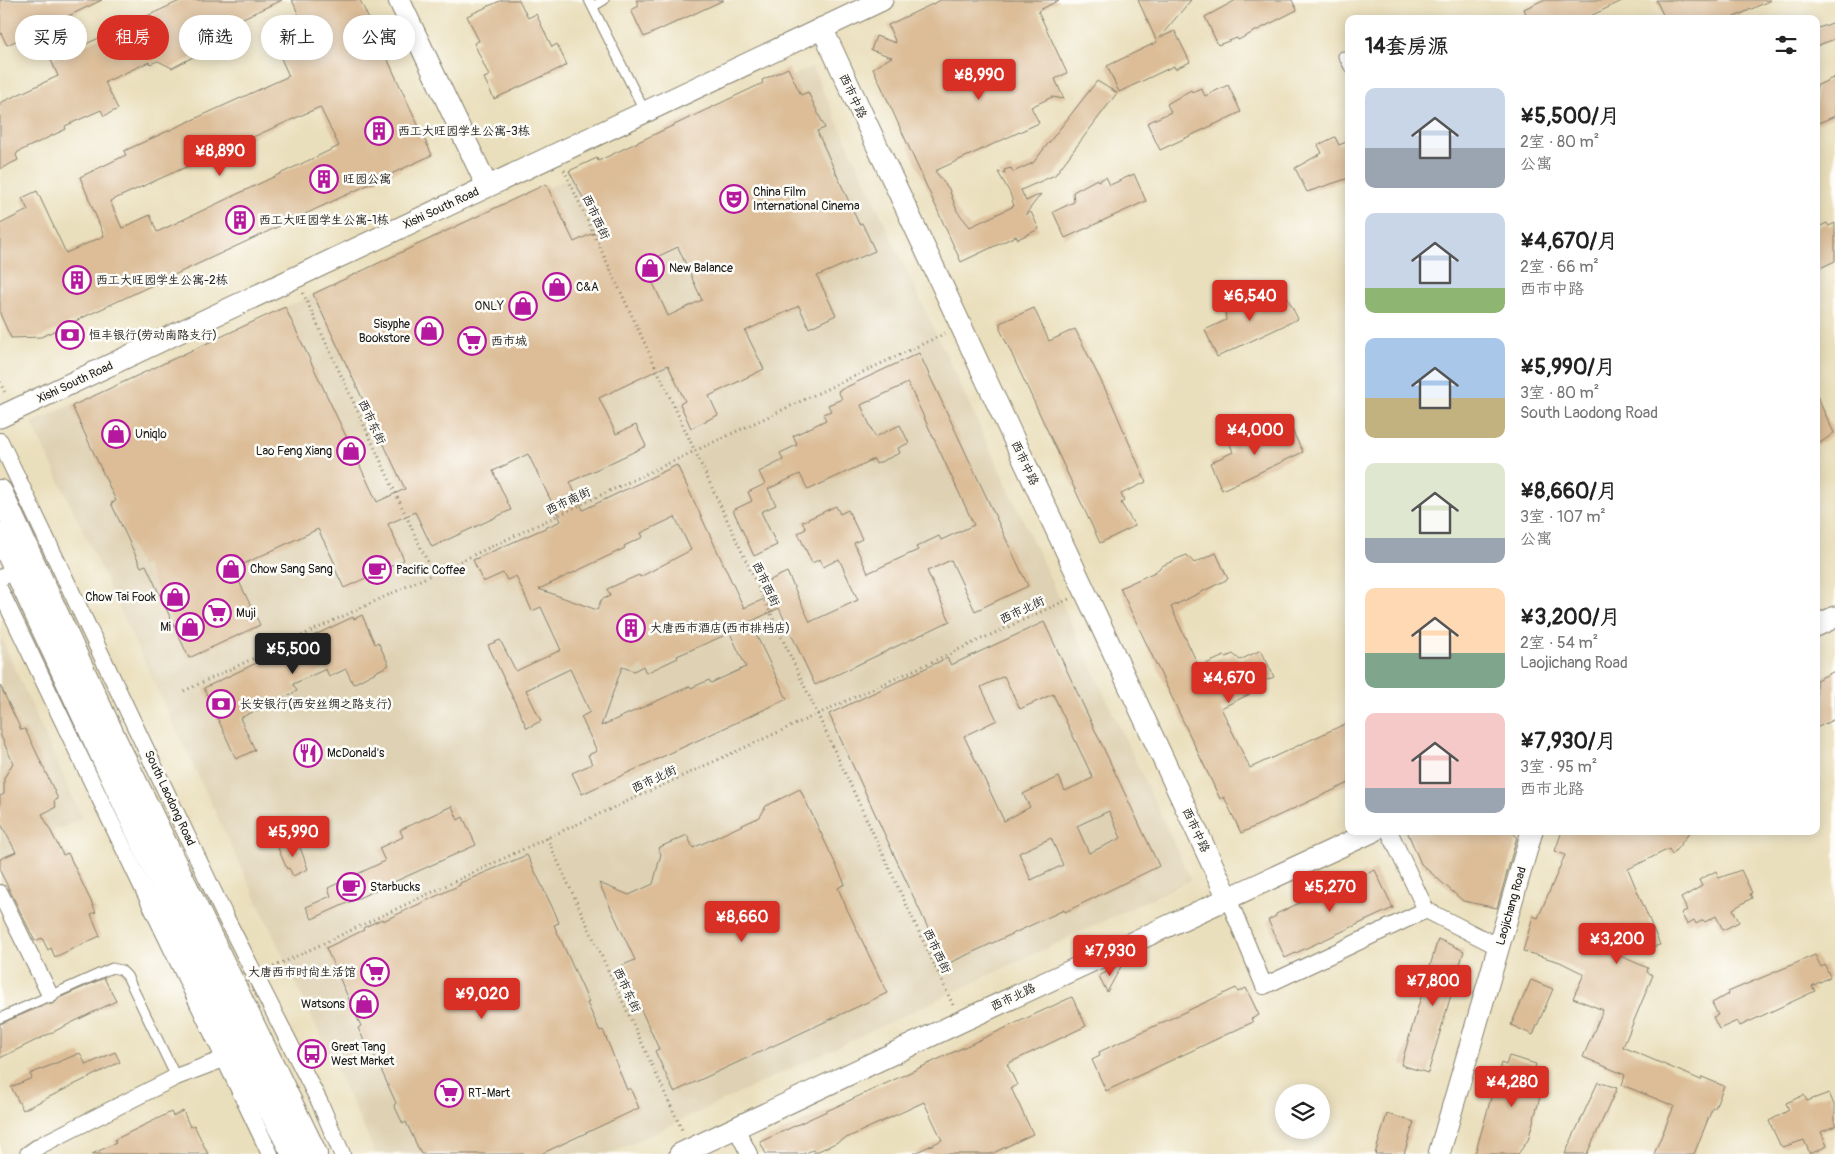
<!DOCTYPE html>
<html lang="zh">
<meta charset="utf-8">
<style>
:root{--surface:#fff;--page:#f2f2f2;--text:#222;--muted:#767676;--accent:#d93025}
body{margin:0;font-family:Pangolin,"LXGW WenKai TC",sans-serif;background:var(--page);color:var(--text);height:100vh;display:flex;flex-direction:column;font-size:19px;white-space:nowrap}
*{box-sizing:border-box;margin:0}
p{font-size:16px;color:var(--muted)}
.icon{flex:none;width:28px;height:28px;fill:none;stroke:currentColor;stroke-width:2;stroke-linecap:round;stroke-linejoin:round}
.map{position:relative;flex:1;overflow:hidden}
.drawer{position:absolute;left:1345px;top:15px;width:475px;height:820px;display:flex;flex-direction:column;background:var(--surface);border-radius:10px;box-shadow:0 2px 12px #0003}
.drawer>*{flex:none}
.banner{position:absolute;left:15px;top:15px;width:475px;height:45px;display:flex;gap:10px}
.fabs{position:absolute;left:1275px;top:1084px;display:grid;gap:10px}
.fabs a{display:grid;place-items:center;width:55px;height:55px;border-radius:50%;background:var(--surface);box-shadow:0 2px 12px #0003;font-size:25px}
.price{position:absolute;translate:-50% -42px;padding:0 11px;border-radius:5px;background:var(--accent);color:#fff;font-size:16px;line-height:32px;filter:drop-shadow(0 1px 2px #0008)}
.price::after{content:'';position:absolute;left:50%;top:30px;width:15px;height:11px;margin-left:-8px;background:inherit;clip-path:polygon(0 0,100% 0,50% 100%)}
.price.current{background:#222;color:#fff}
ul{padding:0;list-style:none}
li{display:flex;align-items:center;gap:15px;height:125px;padding:0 20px}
li span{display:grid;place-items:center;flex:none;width:140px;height:100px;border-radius:10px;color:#555}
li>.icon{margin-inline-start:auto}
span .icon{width:60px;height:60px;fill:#fffc;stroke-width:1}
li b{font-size:21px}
h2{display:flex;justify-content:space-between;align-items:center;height:60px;padding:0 20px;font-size:21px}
.pill{padding:0 18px;border-radius:22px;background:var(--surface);box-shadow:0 2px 12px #0003;font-size:18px;line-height:45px}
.pill.current{background:var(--accent);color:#fff}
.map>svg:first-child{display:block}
.built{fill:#dfd2b4}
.building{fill:#dcbd98;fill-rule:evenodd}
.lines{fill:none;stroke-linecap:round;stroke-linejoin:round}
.service-casing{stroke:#837e6c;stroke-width:11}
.minor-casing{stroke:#837e6c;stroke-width:18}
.tertiary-casing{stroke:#837e6c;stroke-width:23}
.secondary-casing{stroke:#837e6c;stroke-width:26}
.path{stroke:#837e6c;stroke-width:3;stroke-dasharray:1 4;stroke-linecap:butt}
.service{stroke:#fff;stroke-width:9}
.minor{stroke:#fff;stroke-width:16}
.tertiary{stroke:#fff;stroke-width:21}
.secondary{stroke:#fff;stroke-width:24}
.labels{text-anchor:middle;stroke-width:5;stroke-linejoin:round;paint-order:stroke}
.street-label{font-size:12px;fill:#1c1c1c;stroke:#fdfcf7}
.poi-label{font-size:12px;fill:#1c1c1c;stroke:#fdfcf7;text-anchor:start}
</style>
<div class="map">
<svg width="1835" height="1154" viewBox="0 0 1835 1154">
<rect width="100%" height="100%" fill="#fdfcf7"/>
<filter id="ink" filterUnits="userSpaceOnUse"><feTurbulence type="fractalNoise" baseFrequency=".02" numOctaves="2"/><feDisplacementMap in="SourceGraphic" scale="10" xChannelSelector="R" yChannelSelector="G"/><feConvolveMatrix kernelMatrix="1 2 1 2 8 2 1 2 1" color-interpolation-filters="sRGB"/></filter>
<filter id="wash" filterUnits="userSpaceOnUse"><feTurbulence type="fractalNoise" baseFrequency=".0096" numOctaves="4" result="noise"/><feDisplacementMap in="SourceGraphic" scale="20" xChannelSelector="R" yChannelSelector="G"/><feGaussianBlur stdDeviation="1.12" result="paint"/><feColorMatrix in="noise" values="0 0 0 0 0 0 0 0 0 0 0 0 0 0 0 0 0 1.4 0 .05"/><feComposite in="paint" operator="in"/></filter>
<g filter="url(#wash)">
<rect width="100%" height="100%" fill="#eadfbc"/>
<path class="built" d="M812,67L1191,880L610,1154H376L32,423Z
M0,635L82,818L11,851L0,889Z"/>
<g id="blocks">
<path class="building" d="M0,0H102L7,45L0,31Z
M182,0H282L232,23L230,41L227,46L217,51L195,56L172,68L158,61L150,64L149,62L105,82L118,109L104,116L101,110L65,126L66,129L18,152L16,155L18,160L0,169V103L58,76L51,60Z
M292,0H360L432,155L41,337L11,338L0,314V224L28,210L22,198L37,191L66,253L104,236L80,177L126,155L124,151L289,76L278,52L309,38ZM320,107L339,146L157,232L150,215L122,228L110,201Z
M502,0H519L528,18L536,14L552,47L557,44L567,65L494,99L484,78L489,76L474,43L479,41L467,16Z
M636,0H724L644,37L631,10L639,6Z
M941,0H1059L1038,11L1067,73L1055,79L1064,99L1052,97L1031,107L1039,123L935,171L949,189L957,211L970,227L1014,206L1010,193L998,172L1005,173L1004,170L1011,168L1013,172L1033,163L1097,81L1117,93L1055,175L1021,190L1026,201L1041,194L1025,215L1031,212L1039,229L1018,239L1016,236L961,262L873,68L892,57L871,50L876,36L896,43L888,25Z
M1138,0H1191L1159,38L1175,31L1190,62L1175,69L1174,66L1119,92L1107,66L1157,42Z
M1236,0H1292L1297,10L1238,40L1237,38L1218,45L1205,17Z
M1543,0H1624L1584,19H1528L1524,9Z
M1656,0H1771L1730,19H1665Z
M1835,22V39L1816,46V29Z
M788,68L801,95L808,92L825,128L817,131L859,224L862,223L875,251L817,276L836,315L809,328L799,306L745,331L764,369L709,396L718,415L691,428L680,404L685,401L668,365L599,398L616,434L636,425L646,446L570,482L583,510L677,465L744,608L773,595L766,582L787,572L810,622L858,600L839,559L823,567L820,559L812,563L798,533L806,529L802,522L836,506L840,514L848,510L862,539L854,543L868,573L918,550L916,547L939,536L941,540L974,525L908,383L861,405L875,437L900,425L909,443L898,448L900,453L876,464L874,459L808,490L800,474L768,489L776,505L761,512L777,545L754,556L733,510L752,501L748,492L765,484L759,472L783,460L780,453L797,445L793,436L826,420L823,414L831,411L828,405L842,399L838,391L919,353L1028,586L975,611L951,560L927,571L950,621L815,685L779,608L750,622L787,699L582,794L572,773L592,764L588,755L597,751L581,717L590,712L570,669L526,690L541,721L527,728L488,645L500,640L516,671L561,650L541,607L532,611L516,576L507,580L503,573L483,582L473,560L561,521L528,454L493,471L511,510L432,547L415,512L388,524L404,560L344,588L333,565L335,564L318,529L233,569L260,625L189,658L146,565L141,567L111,503L116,501L72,406L285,307L377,502L405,489L313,294L546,184L574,242L600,230L569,171L597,158L598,161L763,83L762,80ZM678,247L702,300L668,316L644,263ZM675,517L691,550L640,577L639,575L607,589L610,596L601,600L597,610L539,589L625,548L624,546L643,537L641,533ZM730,633L746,667L711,683L709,680L691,688L690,686L601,726L622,667L634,671L643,666L646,673L678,658L677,656Z
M1835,77V116L1816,124V86Z
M1228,85L1241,112L1160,150L1147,123L1171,112L1167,104L1191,90L1192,92L1201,88L1205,96Z
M1335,137L1339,145L1349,141V178L1307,192L1295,168L1322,153L1318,145Z
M1134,174L1146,201L1065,238L1053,212L1074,202L1073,192L1097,179L1098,181L1106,177L1110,185Z
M1827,223L1829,226L1835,223V261L1816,270V228Z
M1285,293L1298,319L1217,357L1205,330L1226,320L1225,311L1232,307V305L1248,297L1249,300L1257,296L1263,303Z
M1034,308L1049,341L1075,329L1111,401L1146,482L1121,494L1124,501L1121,503L1135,526L1100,543L1000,329V323Z
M1816,394L1834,433L1816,446Z
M1290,426L1303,452L1222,490L1210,463L1233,452L1230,444L1254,430L1255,432L1263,429L1269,435Z
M1216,553L1228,579L1171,607L1199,667L1224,656L1226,657L1233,654L1240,660L1261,650L1274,677L1254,685L1256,688L1248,691L1250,694L1221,708L1250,768L1349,722V783L1241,833L1224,797L1220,799L1120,588L1155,572L1162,566L1179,558L1187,555L1194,563Z
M362,615L375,644L378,642L389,665L353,684L346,669L329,677L326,669L293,684L297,691L240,718L255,750L236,759L204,688L353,617L354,619Z
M1044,622L1159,866L1065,912L1064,910L945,965L829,714L947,658L951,665ZM1004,676L1020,709L1053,694L1093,778L1065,791L1059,777L1023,794L1030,807L1004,821L964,736L997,720L981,687ZM1109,811L1121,838L1089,853L1077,826ZM1051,838L1063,865L1031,880L1019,853Z
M1835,671V719L1816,728V680Z
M0,685L21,730L25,729L33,745L58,799L54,801L56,807L42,814L63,855L68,853L96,912L91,914L100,936L55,957L51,948L48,950L42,938L35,941L0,871V859L16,852L0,822V796L4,794V778L13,763L0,734Z
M800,789L845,884L838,888L847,909L887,993L674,1092L655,1051L659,1049L621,966L635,960L599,883L629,895L653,884L661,854L658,848L687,835L693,848L760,817L766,806Z
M452,806L458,820L463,817L476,845L312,919L306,907L331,896L328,888L385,861L379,848L403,837L400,830Z
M1407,831H1511L1517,837L1497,908L1463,901L1421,864Z
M1562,831H1691L1672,855L1669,849L1628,869L1660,945L1618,955L1648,968L1647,972L1653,975L1623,1047L1701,1080L1702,1077L1724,1086L1715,1108L1713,1107L1694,1154H1654L1674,1106L1622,1085L1625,1075L1583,1057L1603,1010L1573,998L1584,974L1560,962L1523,951L1533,916L1538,918L1565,855L1555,851Z
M297,839L308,869L293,876L289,868L287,869L278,848Z
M527,855L556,915L559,923L554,925L589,1002L587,1003L600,1031L603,1030L627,1090L630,1088L639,1108L541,1154H421L406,1122L403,1124L394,1105L396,1103L370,1045L367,1047L358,1028L361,1026L326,948L364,930L363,928L382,919L383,921L460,885V883Z
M1375,870L1393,908L1285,958L1268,920L1276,916V914L1365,872L1366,874Z
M1741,870L1752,893L1750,894L1752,898L1733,909L1739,922L1723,930L1716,916L1705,922L1703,920L1696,924L1694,920L1687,924L1681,913L1687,910L1681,898L1702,886L1699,880L1716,871L1719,878Z
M1438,939L1464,951L1428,1073L1401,1065Z
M1815,955L1821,967L1825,965L1830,977L1812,986L1815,991L1740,1026L1737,1021L1719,1029L1713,1017L1718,1015L1712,1003L1728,994V992Z
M1123,963L1107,992L1099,976Z
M104,978L116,1001L0,1058V1024L47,1004H54L59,998Z
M1531,980L1553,989L1533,1035L1511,1025Z
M1236,988L1238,992L1246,988L1259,1015L1251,1019L1253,1022L1106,1091L1092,1060L1100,1056L1099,1052Z
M1072,997L1086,1026L1007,1064L1017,1085L1011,1088L1033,1134L991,1154H913L942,1140L924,1102L814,1153L813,1150L803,1154H766L760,1142Z
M115,1052L120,1062L23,1110L11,1087L32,1078L30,1074L80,1053L86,1065Z
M1509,1056L1536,1064L1535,1067L1545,1070L1544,1075L1545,1079L1528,1140L1518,1154H1475L1501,1063L1506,1065Z
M1598,1082L1617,1088L1587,1154H1565Z
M1829,1093L1835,1107V1126L1821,1132L1827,1146L1810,1154L1804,1140L1783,1147L1780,1145L1769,1121L1789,1110L1786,1103L1804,1095L1807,1101Z
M183,1111L190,1127L194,1125L208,1154H92L116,1143L114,1140L163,1116L171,1112L173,1116Z
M1387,1114L1414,1122L1404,1154H1375Z"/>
</g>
</g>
<g filter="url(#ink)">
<use href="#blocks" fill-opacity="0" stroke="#837e6c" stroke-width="1"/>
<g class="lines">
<defs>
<path id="service" d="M589,0L645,112
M594,6L604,0
M1343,56L1349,67
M0,1018L112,968L121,970L127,976L176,1077"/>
<path id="minor" d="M0,441L225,916L320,1103L342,1154
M0,578L17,570
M0,590L270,1154
M1389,831L1426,910L1499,947
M0,893L50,995
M1228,898L1264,986L1426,910
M736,1128L749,1154
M28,1154L41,1145L176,1077L234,1055"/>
<path id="tertiary" d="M399,0L487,186
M822,28L1228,898
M0,417L882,0
M1816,626L1835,617
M680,1154L960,1022L1374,831
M1439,1154L1532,831"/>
<path id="secondary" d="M0,492L115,741L315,1154
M0,535L241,1053L294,1154"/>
</defs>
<use href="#service" class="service-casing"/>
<use href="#minor" class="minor-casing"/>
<use href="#tertiary" class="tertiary-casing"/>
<use href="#secondary" class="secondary-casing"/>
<path class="path" d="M564,170L953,1005
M303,293L433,574
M0,382L6,395
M184,691L946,333
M547,838L683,1132
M269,969L547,838L1069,599"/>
<use href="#service" class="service"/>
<use href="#minor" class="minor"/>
<use href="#tertiary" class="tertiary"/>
<use href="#secondary" class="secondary"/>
</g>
</g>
<defs>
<symbol id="building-ring" viewBox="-11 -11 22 22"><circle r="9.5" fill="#fdfcf7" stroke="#b5179e" stroke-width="1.5"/><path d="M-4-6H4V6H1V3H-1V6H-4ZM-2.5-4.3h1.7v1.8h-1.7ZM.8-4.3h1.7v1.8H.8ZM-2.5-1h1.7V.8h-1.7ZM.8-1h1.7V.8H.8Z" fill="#b5179e"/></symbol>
<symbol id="theatre-ring" viewBox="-11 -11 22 22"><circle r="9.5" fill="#fdfcf7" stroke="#b5179e" stroke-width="1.5"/><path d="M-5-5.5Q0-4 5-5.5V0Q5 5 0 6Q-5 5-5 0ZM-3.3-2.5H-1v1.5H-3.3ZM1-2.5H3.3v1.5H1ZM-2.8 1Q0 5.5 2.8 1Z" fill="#b5179e"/></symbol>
<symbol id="shop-ring" viewBox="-11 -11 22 22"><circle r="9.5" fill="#fdfcf7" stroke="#b5179e" stroke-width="1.5"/><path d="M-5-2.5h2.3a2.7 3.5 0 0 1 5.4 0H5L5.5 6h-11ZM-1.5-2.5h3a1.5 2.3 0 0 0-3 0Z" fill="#b5179e"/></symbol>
<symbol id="bank-ring" viewBox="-11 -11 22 22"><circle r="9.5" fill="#fdfcf7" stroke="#b5179e" stroke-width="1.5"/><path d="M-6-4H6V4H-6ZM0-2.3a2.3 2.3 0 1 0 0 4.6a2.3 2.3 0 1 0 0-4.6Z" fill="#b5179e"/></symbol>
<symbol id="supermarket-ring" viewBox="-11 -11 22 22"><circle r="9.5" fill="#fdfcf7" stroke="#b5179e" stroke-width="1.5"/><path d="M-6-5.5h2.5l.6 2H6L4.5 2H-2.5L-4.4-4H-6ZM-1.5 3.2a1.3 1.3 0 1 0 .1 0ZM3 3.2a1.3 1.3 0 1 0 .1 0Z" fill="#b5179e"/></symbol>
<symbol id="cafe-ring" viewBox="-11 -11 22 22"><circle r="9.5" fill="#fdfcf7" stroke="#b5179e" stroke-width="1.5"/><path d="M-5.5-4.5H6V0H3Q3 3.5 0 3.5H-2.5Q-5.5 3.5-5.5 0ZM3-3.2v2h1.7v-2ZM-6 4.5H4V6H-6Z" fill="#b5179e"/></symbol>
<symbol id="restaurant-ring" viewBox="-11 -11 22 22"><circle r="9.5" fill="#fdfcf7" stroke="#b5179e" stroke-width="1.5"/><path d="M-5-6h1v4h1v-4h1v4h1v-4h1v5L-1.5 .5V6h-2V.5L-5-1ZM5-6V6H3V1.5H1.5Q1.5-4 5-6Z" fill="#b5179e"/></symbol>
<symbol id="bus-ring" viewBox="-11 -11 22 22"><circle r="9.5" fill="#fdfcf7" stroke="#b5179e" stroke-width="1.5"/><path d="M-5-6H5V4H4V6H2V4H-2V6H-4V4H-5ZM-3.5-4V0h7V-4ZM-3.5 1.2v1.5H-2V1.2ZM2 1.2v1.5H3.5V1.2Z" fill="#b5179e"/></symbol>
</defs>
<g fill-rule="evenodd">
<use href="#building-ring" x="363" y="115" width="32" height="32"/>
<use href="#building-ring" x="308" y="163" width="32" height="32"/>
<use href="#theatre-ring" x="718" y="183" width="32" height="32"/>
<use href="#building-ring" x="224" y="204" width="32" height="32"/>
<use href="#shop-ring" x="634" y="252" width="32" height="32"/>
<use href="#building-ring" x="61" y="264" width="32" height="32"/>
<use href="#shop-ring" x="541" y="271" width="32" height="32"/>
<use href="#shop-ring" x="507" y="290" width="32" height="32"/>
<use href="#shop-ring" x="413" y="315" width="32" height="32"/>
<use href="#bank-ring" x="54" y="319" width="32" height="32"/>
<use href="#supermarket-ring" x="456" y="325" width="32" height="32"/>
<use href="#shop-ring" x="100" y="418" width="32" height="32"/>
<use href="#shop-ring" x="335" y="435" width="32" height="32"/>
<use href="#shop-ring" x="215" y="553" width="32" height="32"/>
<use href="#cafe-ring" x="361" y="554" width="32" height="32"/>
<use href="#shop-ring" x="159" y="581" width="32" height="32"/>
<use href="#supermarket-ring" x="201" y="597" width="32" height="32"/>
<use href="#shop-ring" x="174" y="611" width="32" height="32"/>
<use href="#building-ring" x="615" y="612" width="32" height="32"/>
<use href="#bank-ring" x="205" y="688" width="32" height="32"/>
<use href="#restaurant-ring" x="292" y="737" width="32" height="32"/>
<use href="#cafe-ring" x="335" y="871" width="32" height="32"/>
<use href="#supermarket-ring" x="359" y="956" width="32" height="32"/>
<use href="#shop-ring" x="348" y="988" width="32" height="32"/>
<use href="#bus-ring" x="296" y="1038" width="32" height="32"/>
<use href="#supermarket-ring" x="433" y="1077" width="32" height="32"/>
</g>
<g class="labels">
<g class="street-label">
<text transform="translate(853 96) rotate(65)" y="4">西市中路</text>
<text transform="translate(441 208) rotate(-25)" y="4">Xishi South Road</text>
<text transform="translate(596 217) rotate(65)" y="4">西市西街</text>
<text transform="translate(75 382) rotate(-25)" y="4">Xishi South Road</text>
<text transform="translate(372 422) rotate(65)" y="4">西市东街</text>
<text transform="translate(1025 463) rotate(65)" y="4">西市中路</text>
<text transform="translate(568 501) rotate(-25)" y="4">西市南街</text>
<text transform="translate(766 584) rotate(65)" y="4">西市西街</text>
<text transform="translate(1022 610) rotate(-25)" y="4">西市北街</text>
<text transform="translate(654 779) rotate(-25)" y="4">西市北街</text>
<text transform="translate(170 798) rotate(65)" y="4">South Laodong Road</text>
<text transform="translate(1196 830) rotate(65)" y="4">西市中路</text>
<text transform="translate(1511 906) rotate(-74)" y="4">Laojichang Road</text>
<text transform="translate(937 951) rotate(65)" y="4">西市西街</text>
<text transform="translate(627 990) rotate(65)" y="4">西市东街</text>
<text transform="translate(1013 997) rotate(-25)" y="4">西市北路</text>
</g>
<g class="poi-label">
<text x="398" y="135">西工大旺园学生公寓-3栋</text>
<text x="343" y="183">旺园公寓</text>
<text x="753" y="196">China Film<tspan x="753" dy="14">International Cinema</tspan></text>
<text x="259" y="224">西工大旺园学生公寓-1栋</text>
<text x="669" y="272">New Balance</text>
<text x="96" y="284">西工大旺园学生公寓-2栋</text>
<text x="576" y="291">C&amp;A</text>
<text x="504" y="310" text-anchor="end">ONLY</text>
<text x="410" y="328" text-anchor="end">Sisyphe<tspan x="410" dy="14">Bookstore</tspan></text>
<text x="89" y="339">恒丰银行(劳动南路支行)</text>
<text x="491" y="345">西市城</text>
<text x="135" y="438">Uniqlo</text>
<text x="332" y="455" text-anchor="end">Lao Feng Xiang</text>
<text x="250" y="573">Chow Sang Sang</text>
<text x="396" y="574">Pacific Coffee</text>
<text x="156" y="601" text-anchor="end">Chow Tai Fook</text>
<text x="236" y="617">Muji</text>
<text x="171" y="631" text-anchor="end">Mi</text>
<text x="650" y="632">大唐西市酒店(西市排档店)</text>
<text x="240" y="708">长安银行(西安丝绸之路支行)</text>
<text x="327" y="757">McDonald's</text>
<text x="370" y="891">Starbucks</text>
<text x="356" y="976" text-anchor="end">大唐西市时尚生活馆</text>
<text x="345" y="1008" text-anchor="end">Watsons</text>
<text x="331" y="1051">Great Tang<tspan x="331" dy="14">West Market</tspan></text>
<text x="468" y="1097">RT-Mart</text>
</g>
</g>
</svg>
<div class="fabs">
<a><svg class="icon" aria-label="layers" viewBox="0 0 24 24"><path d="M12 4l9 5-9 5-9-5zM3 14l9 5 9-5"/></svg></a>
</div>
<b class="price" style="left:979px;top:101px">¥8,990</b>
<b class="price" style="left:220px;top:177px">¥8,890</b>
<b class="price" style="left:1250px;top:322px">¥6,540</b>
<b class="price" style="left:1255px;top:456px">¥4,000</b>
<b class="price current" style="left:293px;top:675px">¥5,500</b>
<b class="price" style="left:1229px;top:704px">¥4,670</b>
<b class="price" style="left:293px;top:858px">¥5,990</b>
<b class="price" style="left:1330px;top:913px">¥5,270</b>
<b class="price" style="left:742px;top:943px">¥8,660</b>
<b class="price" style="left:1617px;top:965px">¥3,200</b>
<b class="price" style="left:1110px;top:977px">¥7,930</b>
<b class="price" style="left:1433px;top:1007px">¥7,800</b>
<b class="price" style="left:482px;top:1020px">¥9,020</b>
<b class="price" style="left:1512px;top:1108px">¥4,280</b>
<div class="banner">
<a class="pill">买房</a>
<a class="pill current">租房</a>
<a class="pill">筛选</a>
<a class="pill">新上</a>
<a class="pill">公寓</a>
</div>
<section class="drawer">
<h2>14套房源<svg class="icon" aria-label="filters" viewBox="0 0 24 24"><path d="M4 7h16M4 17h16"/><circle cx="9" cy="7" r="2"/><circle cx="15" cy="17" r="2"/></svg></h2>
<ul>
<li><span style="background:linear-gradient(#c9d6e8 60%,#9aa5b1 0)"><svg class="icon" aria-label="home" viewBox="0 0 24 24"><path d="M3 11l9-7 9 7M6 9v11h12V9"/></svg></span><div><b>¥5,500/月</b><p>2室 · 80 m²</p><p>公寓</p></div></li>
<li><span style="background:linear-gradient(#c9d6e8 75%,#8fb573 0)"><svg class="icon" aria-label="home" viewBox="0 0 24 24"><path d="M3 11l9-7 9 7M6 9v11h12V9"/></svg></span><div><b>¥4,670/月</b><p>2室 · 66 m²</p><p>西市中路</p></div></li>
<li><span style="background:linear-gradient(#a9c7e8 60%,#c2b280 0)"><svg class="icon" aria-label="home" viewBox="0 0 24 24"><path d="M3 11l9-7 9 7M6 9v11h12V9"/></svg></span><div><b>¥5,990/月</b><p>3室 · 80 m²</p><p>South Laodong Road</p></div></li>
<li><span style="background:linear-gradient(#dfe7d0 75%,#9aa5b1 0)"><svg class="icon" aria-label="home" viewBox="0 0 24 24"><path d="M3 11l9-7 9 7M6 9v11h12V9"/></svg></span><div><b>¥8,660/月</b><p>3室 · 107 m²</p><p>公寓</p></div></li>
<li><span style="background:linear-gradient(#ffd9b3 65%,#7fa58c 0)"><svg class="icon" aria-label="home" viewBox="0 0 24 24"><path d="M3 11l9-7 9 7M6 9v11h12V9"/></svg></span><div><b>¥3,200/月</b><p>2室 · 54 m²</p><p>Laojichang Road</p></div></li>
<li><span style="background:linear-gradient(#f6c9c9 75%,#9aa5b1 0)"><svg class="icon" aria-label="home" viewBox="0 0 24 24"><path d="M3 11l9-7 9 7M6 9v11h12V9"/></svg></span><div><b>¥7,930/月</b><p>3室 · 95 m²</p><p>西市北路</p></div></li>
</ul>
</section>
</div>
